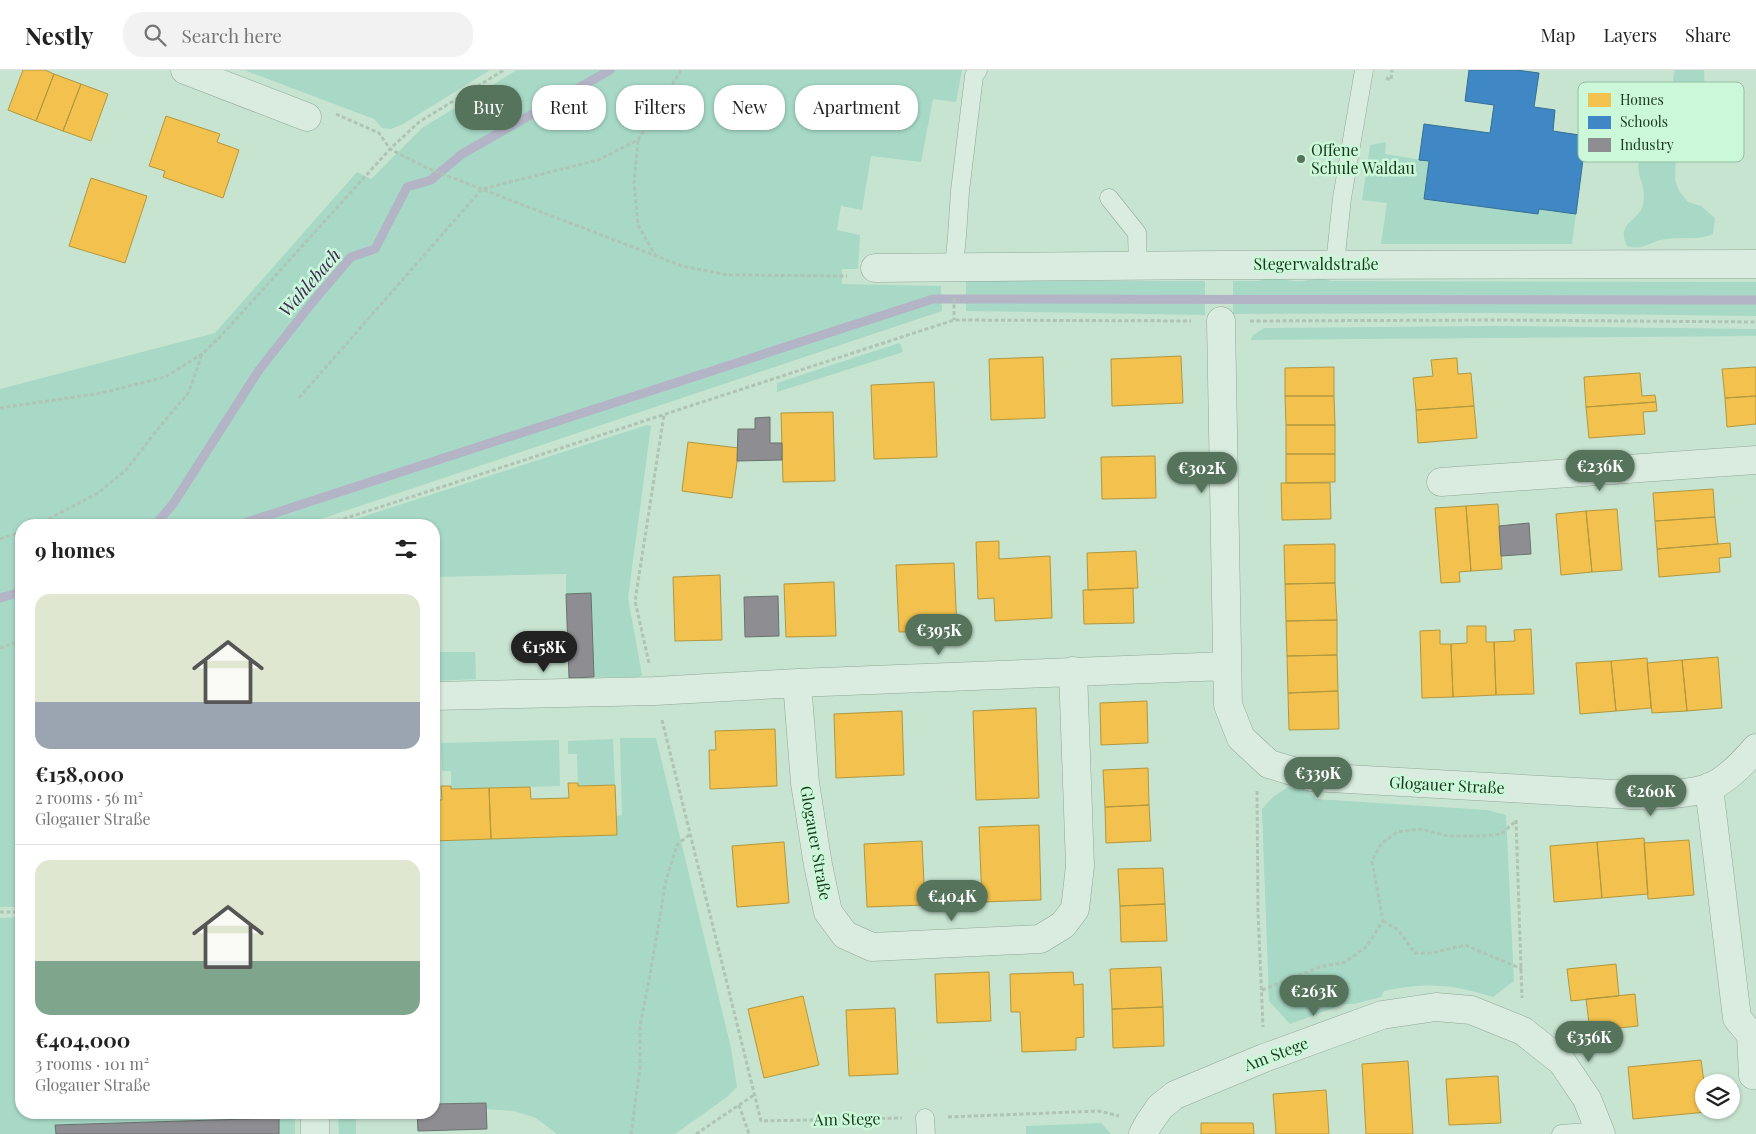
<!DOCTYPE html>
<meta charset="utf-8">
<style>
:root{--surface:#fff;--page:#f2f2f2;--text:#222;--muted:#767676;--line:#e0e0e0;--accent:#56745b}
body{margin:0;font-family:"Playfair Display",serif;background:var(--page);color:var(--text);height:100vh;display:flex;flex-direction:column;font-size:19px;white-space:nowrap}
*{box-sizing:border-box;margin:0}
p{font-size:16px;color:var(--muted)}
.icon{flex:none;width:28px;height:28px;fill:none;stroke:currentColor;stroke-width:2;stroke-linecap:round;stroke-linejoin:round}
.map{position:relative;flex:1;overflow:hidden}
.panel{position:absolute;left:15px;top:449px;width:425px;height:600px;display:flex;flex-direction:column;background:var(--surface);border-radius:20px;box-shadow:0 1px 4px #0004}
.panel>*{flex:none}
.top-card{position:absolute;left:455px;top:15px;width:475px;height:45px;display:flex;gap:10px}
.fabs{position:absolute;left:1695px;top:1004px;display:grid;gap:10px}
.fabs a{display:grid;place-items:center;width:45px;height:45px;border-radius:50%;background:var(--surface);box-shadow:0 1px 4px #0004;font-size:25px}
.price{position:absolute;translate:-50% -42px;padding:0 11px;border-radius:18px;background:var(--accent);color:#fff;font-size:16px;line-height:32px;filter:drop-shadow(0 1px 2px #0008)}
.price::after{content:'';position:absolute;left:50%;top:30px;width:15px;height:11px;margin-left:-8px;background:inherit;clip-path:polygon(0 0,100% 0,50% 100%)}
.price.active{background:#222;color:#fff}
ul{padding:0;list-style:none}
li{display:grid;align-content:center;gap:10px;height:265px;padding:0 20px}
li+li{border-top:1px solid var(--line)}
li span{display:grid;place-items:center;height:155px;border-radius:15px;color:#555}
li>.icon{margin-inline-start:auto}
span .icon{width:90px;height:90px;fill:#fffc;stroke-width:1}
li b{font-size:21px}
h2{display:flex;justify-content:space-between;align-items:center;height:60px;padding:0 20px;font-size:21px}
.chip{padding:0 18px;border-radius:20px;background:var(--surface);box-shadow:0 1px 4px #0004;font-size:18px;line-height:45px}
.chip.active{background:var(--accent);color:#fff}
header{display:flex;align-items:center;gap:30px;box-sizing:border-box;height:70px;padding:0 25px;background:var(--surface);border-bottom:1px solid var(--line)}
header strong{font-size:24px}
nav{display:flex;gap:28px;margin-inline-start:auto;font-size:18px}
.search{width:350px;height:45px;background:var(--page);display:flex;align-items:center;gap:12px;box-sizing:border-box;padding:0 18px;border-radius:20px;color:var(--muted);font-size:19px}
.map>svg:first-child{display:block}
.green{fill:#a7d9c6}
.homes{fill:#f2c14e;stroke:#b1983f}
.schools{fill:#3f88c5;stroke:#347092}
.industry{fill:#8d8d92;stroke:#6a736f}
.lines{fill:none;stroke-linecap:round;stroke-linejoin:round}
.stream{stroke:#b3b4c6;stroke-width:9}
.lane-casing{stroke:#91a896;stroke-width:19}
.street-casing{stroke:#91a896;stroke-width:29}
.path{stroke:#b0c4b5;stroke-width:3;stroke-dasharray:4 2.5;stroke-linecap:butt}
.lane{stroke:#d9ecdf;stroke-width:18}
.street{stroke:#d9ecdf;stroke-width:28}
.poi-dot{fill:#56745b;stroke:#caf8d9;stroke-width:2}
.labels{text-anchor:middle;stroke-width:5;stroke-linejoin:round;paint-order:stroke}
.poi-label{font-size:16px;fill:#19371c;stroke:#caf8d9;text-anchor:start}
.street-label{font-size:16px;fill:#19371c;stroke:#caf8d9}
.water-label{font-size:18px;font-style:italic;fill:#422758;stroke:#caf8d9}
.key{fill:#caf8d9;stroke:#95bea0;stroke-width:1}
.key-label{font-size:14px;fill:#19371c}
</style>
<header>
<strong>Nestly</strong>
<div class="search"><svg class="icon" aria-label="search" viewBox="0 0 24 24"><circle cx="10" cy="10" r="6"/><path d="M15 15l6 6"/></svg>Search here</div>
<nav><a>Map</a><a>Layers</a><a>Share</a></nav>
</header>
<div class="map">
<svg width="1756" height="1064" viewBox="0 0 1756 1064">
<rect width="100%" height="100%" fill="#c7e4d0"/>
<path class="green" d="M244,0H490L403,54L391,59L382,58L374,49Z
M517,0H962L956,32L933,29L921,92L871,86L862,140L841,136L837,160L860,165L858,199H842V214L941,216L942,241L303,455H21V751L19,752L21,837H0V319L215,263L357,102L371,109L422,58Z
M1675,0H1704L1705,26L1685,34L1675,26L1673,10Z
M1661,71L1668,73L1676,82L1675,110L1679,121L1688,132L1701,136L1715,148L1713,164C1699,171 1678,166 1661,170C1647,173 1642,181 1627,176C1615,152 1640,152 1643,134C1648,109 1628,104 1646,75Z
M1386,72L1385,84L1429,91L1424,129L1538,144L1539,139L1576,144L1572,174H1381L1387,133L1362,130L1370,75Z
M1269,207C1277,208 1285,210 1294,211C1307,213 1316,205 1331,211L1756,212V246L1496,243L1233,244V211H1259Z
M966,211H1205V245L966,241Z
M1495,256L1756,259V266L1251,270L1252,266L1264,258Z
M899,273L901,275L903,282L777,322V313Z
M647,355L651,356L628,528L642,605L639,607H594L591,523L566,524V504L434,507V455H337Z
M434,582H475L476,609L434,611Z
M620,668H656L731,978L737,1017L727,1027L675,1064H557L536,1048L514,1041L486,1039V1033L434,1034V771L616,765V746L622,745Z
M613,669L615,715L578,716L577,684H568V671Z
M559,670L560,716L451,719V701H442L441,673Z
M1288,717L1307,719L1316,729L1487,740L1506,745L1514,911L1493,927C1452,914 1426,912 1384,921L1381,927L1354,934H1344L1290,954L1269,931L1262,739L1273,727Z
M21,847V1042L295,1043V1064H279V1048L56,1055V1064H0V848Z
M338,1043H356V1064H339Z
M1101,1053L1111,1064H1026V1056Z"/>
<path class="homes" d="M23,0H45L54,4L36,51L8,40Z
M54,4L81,14L63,61L36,51Z
M81,14L108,24L91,71L63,61Z
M166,46L220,64L217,72L239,80L223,128L163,107L165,101L149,96Z
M91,108L147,126L125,193L69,176Z
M1181,286L1183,333L1112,336L1111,289Z
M1043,287L1045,348L991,350L989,289Z
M1457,288L1458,304L1471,303L1474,336L1416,340L1413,308L1433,306L1431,290Z
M1334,297V326H1285V298Z
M1756,297V326L1725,328L1722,299Z
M1640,303L1642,326L1655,325L1656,332L1586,337L1584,307Z
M934,312L937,387L874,389L871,315Z
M1285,326H1334L1335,355H1286Z
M1756,326V354L1727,357L1725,328Z
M1656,332L1657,341L1643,342L1645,364L1589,368L1586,337Z
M1474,336L1477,368L1418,373L1416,340Z
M833,342L835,411L783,412L781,343Z
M1286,355H1335V384H1286Z
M688,372L739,378L732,428L682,421Z
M1286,384H1335V412L1286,413Z
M1155,386L1156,428L1102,429L1101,387Z
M1281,413H1330L1331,449L1282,450Z
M1713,419L1715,447L1655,451L1653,423Z
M1498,434L1502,499L1471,501L1466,436Z
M1466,436L1471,501L1459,502L1460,512L1441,513L1435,438Z
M1617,439L1622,500L1592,502L1586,441Z
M1586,441L1592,502L1561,505L1556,444Z
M1715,447L1718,474L1657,479L1655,451Z
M999,471V489L1050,486L1052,548L995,551L994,528L978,529L976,472Z
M1730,473L1731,487L1719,488L1720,502L1659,507L1657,479Z
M1335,474V513L1285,514L1284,475Z
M1136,481L1138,518L1088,520L1087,483Z
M954,493L957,560L899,562L896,495Z
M720,505L722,570L675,571L673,507Z
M834,512L836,566L786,567L784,514Z
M1335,513L1337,550L1286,551L1285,514Z
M1133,518L1134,553L1084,554L1083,520Z
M1337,550V585L1287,586L1286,551Z
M1467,556H1486V572H1494L1496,625L1453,627L1451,574L1467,573Z
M1531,559L1534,624L1496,625L1494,572L1515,571L1514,560Z
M1440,560V574H1451L1453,627L1422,628L1420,561Z
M1337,585L1338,621L1288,623L1287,586Z
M1718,587L1722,638L1687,641L1682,590Z
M1647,588L1651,638L1616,641L1611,591Z
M1682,590L1687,641L1652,643L1647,593Z
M1611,591L1616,641L1580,644L1576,593Z
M1338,621L1339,659L1289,660L1288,623Z
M1147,631L1148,673L1101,675L1100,633Z
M1036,638L1039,728L976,730L973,641Z
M902,641L904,705L836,708L834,644Z
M775,659L777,716L710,719L709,680H716L715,661Z
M1148,698L1149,735L1105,737L1103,700Z
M568,713H578V716L615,715L617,765L491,769L489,718L530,717L531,729L569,728Z
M441,716H451V719L489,718L491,769L434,771V730H442Z
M1149,735L1151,771L1106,773L1105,737Z
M1039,755L1041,830L982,832L979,757Z
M1644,768L1648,824L1602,828L1597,772Z
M1689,770L1694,825L1648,829L1644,773Z
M922,771L925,835L867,837L864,774Z
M784,772L789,833L737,837L732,776Z
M1597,772L1602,828L1554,832L1550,776Z
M1163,798L1165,834L1120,836L1118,799Z
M1165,834L1167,871L1121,872L1120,836Z
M1616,894L1619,926L1571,931L1567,899Z
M1161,897L1163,937L1112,939L1110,899Z
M989,902L991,951L937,953L935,904Z
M1073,902L1074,915L1083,914L1084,967L1076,968V980L1022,982L1020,942H1011L1010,904Z
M1635,924L1638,956L1590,961L1586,929Z
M803,926L819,995L764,1008L748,939Z
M1163,937L1164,976L1113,978L1112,939Z
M895,938L898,1004L849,1006L846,940Z
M1701,990L1704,1012V1040H1707V1042L1633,1049L1628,997Z
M1408,991L1413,1064H1366L1362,994Z
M1498,1006L1501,1053L1449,1055L1446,1009Z
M1326,1020L1329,1064H1276L1273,1024Z
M1201,1053H1253L1254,1064H1201Z"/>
<path class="schools" d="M1469,0H1516L1539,3L1534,37L1555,40L1553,61L1586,66L1576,144L1539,139L1538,144L1424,129L1429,91L1419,90L1424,54L1490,63L1494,35L1465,31Z"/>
<path class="industry" d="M770,347V373H782V390L737,391L738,359H755V348Z
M1529,453L1531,484L1501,486L1499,456Z
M591,523L594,607L569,608L566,524Z
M778,526L779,566L745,567L744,527Z
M486,1033L487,1059L418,1061L417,1042H434V1034Z
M279,1048V1064H56L55,1055Z"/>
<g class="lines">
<path class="stream" d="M155,455L173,434L259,300L315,229L351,187L375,179L407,117L431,110L462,84L610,0
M238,455L933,229L1756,230
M0,528L21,522"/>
<defs>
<path id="lane" d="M1109,128L1137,163L1138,195
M1335,194L1342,128L1364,0
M954,197L957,166L960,121L974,6L978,0
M925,1048L926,1064
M1561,1064L1600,1061"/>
<path id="street" d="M185,0L307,47
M875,198L1220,195L1756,194
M1221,251L1228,635L1241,668L1269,694L1312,707L1650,726C1669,724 1690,724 1708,718C1726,711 1744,692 1756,678
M1441,412L1756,390
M797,613L805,713L818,795L828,842L845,865L872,877L1040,869L1063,855L1075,839L1080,796L1073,601
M434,626L655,621L797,613L1226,596
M1709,717L1737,948L1751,965L1753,1005
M315,1042V1064
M1143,1064L1149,1053L1160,1037L1175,1025L1264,988L1382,945L1436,937L1471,940L1523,961L1562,992L1587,1029L1601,1064"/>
</defs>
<use href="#lane" class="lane-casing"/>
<use href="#street" class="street-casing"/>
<path class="path" d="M1386,8L1391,10L1392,0
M336,44L379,63L390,79L427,98L682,196L728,205L847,206
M638,71L634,113L638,155L655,185
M954,228V250
M1250,251L1495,250L1756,252
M299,328L482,119L598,90L638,70L681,0
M0,338L102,323L165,307L202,284L220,267L390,79L419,52L504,0
M37,455L98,423L127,399L157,360L189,322L202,284
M325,455L954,250L1191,251
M0,469L21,462
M0,578L21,571
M649,593L635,531L664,345
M662,650L761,1051L902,1048
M1257,721L1258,842L1263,957
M1516,750L1522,928
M0,842H21
M1383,851L1398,860L1415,883H1432L1465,875L1522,899
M1262,920L1320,897L1345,892L1367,876L1383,851L1372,791L1381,774L1397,762L1420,759L1448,766H1483L1501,764L1516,751
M739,1035L749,1064
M948,1047L1099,1041L1119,1046
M631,1064L640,998V956L650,905L666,810L677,775L690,764
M696,1064L754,1025"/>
<use href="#lane" class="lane"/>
<use href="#street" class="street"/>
</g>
<circle class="poi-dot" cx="1301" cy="89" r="5"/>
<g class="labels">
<g class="poi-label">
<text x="1311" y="86">Offene<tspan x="1311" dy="18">Schule Waldau</tspan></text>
</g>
<g class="street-label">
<text x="1316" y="200">Stegerwaldstraße</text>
<text transform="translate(1447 715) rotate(3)" y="6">Glogauer Straße</text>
<text transform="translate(816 773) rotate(80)" y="6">Glogauer Straße</text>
<text transform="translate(1276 984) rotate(-21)" y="6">Am Stege</text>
<text transform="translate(847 1049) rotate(-1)" y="6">Am Stege</text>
</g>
<g class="water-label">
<text transform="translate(310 213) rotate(-49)" y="6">Wahlebach</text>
</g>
</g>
<rect x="1578" y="12" width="166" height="80" rx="8" class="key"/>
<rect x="1588" y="23" width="23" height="14" fill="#f2c14e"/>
<rect x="1588" y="46" width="23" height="13" fill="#3f88c5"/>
<rect x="1588" y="68" width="23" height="14" fill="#8d8d92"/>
<g class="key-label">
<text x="1620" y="35">Homes</text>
<text x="1620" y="57">Schools</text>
<text x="1620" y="80">Industry</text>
</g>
</svg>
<div class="fabs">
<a><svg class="icon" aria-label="layers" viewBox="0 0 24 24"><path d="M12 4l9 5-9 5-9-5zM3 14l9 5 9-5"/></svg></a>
</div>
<b class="price" style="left:1600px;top:422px">€236K</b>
<b class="price" style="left:1202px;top:424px">€302K</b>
<b class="price" style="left:939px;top:586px">€395K</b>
<b class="price active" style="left:544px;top:603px">€158K</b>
<b class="price" style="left:1318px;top:729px">€339K</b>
<b class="price" style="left:1651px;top:747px">€260K</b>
<b class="price" style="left:952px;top:852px">€404K</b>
<b class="price" style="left:1314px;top:947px">€263K</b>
<b class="price" style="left:1589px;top:993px">€356K</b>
<div class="top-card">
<a class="chip active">Buy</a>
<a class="chip">Rent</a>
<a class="chip">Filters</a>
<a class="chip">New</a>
<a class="chip">Apartment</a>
</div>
<section class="panel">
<h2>9 homes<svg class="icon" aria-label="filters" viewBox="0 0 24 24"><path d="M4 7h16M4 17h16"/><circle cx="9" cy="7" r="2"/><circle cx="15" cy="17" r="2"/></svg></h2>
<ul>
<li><span style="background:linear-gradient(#dfe7d0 70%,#9aa5b1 0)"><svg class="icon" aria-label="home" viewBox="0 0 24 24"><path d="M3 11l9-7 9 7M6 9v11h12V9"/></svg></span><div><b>€158,000</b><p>2 rooms · 56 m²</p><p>Glogauer Straße</p></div></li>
<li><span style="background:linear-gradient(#dfe7d0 65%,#7fa58c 0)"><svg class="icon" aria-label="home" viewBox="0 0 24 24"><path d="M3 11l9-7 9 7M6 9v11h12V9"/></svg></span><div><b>€404,000</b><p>3 rooms · 101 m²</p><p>Glogauer Straße</p></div></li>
</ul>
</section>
</div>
